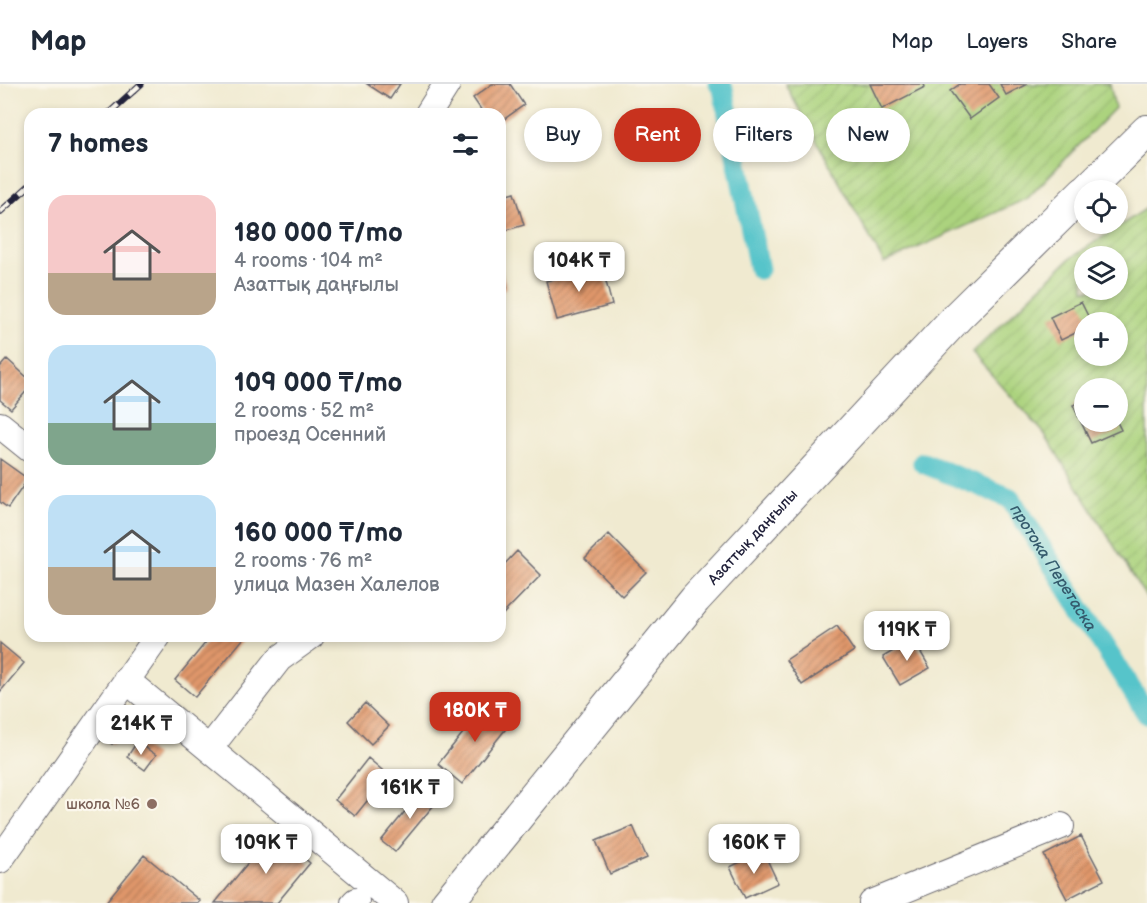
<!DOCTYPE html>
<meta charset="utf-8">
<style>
:root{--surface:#fff;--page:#f2f2f3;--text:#1f2937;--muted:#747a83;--line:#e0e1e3;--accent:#c8321e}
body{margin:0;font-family:"Balsamiq Sans",sans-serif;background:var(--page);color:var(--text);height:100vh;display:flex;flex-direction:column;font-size:22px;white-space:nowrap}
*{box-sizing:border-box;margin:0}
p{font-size:20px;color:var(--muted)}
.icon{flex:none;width:33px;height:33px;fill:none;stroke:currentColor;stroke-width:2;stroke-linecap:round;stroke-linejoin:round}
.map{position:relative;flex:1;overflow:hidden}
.panel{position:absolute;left:24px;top:24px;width:482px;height:534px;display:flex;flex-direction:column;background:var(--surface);border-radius:18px;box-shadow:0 3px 9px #0003}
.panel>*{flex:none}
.top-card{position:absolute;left:524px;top:24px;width:532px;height:54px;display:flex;gap:12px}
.fabs{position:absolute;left:1074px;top:96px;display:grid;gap:12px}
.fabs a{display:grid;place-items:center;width:54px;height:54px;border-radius:50%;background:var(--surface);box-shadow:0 3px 9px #0003;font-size:30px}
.price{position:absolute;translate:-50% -51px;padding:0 14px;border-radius:12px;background:#fff;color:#222;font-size:20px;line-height:39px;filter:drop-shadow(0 2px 3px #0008)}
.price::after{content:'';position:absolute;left:50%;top:36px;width:18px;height:14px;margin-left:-9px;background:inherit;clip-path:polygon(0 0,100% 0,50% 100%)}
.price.on{background:var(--accent);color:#fff}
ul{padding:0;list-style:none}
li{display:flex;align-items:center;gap:18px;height:150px;padding:0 24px}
li span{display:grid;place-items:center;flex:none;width:168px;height:120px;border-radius:18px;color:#555}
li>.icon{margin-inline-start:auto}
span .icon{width:72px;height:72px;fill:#fffc;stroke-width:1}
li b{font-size:26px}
h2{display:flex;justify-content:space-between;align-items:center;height:72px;padding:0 24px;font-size:26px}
.tag{padding:0 21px;border-radius:27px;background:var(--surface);box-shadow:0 3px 9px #0003;font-size:21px;line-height:54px}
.tag.on{background:var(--accent);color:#fff}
header{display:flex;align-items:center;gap:36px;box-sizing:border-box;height:84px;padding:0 30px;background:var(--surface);border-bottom:2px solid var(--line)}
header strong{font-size:28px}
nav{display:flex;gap:33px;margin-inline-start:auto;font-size:21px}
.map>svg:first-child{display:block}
.garden{fill:url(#garden-furrows);stroke:#677a5c;stroke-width:1.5;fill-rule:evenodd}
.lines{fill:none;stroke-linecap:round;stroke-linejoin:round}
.canal{stroke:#57c4ca;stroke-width:21}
.building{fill:url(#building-hatch)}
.minor-casing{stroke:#6a686f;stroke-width:28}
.major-casing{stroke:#6a686f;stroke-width:34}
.minor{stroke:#fff;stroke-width:26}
.major{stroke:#fff;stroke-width:32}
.rail-casing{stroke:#22223b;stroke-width:7}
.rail{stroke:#fbf7ec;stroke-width:4.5;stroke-dasharray:14;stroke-linecap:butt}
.education-dot{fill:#8d6e63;stroke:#fbf7ec;stroke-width:2}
.labels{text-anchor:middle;stroke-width:4.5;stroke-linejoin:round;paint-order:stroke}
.street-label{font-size:15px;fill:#22223b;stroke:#fbf7ec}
.education-label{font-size:15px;fill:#785e54;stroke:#fbf7ec;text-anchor:end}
.water-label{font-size:16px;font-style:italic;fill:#355b6d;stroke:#fbf7ec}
</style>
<header>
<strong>Map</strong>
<nav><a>Map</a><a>Layers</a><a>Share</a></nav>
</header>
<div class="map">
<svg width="1147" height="819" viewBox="0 0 1147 819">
<defs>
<pattern id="garden-furrows" width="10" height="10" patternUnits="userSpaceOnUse" patternTransform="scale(1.5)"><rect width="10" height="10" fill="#acd37e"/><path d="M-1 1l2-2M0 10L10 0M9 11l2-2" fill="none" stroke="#94b56e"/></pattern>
<pattern id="building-hatch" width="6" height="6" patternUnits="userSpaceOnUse" patternTransform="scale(1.5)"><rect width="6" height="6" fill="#e0976a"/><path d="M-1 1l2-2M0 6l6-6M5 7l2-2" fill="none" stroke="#b57b58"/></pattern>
</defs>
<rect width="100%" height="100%" fill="#fbf7ec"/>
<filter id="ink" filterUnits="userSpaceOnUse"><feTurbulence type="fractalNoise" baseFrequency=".0167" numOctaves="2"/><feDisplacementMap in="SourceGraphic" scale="12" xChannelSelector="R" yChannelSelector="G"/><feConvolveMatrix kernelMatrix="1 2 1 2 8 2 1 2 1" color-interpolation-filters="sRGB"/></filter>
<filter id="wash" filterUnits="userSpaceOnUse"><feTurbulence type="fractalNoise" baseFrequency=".008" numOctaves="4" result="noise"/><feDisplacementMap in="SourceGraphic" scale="24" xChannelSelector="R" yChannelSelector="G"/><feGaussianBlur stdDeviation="1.35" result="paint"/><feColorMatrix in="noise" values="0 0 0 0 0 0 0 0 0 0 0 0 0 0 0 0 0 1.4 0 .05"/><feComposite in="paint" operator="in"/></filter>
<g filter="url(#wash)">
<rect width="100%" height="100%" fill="#f0ead0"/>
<path class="garden" d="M785,0H1110L1115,24L1028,114L884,179Z
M1147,124V515L1044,349L972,269L1069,175ZM1084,172H1118V206H1084ZM1084,238H1118V272H1084ZM1084,304H1118V338H1084Z"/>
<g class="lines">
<g class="canal">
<path d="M719,0L723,5L759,185"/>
<path id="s1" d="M923,379L1010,414L1147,630"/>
</g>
</g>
<g id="blocks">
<path class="building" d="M367,0H400L390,15Z
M492,0H510L524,21L500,38V30H484L473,14Z
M870,0H924L925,3L882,25Z
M960,0H989L999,14L970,35L950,7Z
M1000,0H1027L1006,11Z
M514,109L524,141L500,148V113Z
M602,182L612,221L557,236L546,197Z
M500,184L507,204L500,207Z
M1081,218L1091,238H1084V245L1061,256L1050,233Z
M7,275L30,296V303L11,325L0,316V283Z
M1084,316V338H1117L1121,346L1091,359L1073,321Z
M0,375L28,395L8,424L0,418Z
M609,450L646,488L622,512L585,474Z
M517,467L541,491L503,530L500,526V485Z
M837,542L854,567L802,601L786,576Z
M211,552H241L244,554L195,613L175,596Z
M913,555L930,584L900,601L883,573Z
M0,559L24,579L0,608Z
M488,618L512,637L462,700L438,680Z
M365,619L389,642L371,660L348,637Z
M110,641L120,649L112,660L101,652Z
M137,658L156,671L145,686L127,673Z
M368,674L388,691L355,732L335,716Z
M424,704L438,716L395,768L381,757Z
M633,742L647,774L610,790L596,757Z
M273,748L310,779L277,819H215Z
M1081,752L1104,796L1067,815L1044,771Z
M763,767L778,799L745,814L730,783Z
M144,771L200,817L198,819H105Z"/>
</g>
</g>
<g filter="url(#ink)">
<use href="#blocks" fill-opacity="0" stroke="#6a686f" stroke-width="1.5"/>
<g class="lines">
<defs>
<path id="minor" d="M428,30L447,0
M0,341L30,365
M126,596L395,819
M209,665L279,575L311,552
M0,776L158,552
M354,819L356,817
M872,819L1061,742"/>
<g id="major">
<path d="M1087,106L1147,47"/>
<path id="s2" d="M447,819L695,515L958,232L1084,108"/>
</g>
</defs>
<use href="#minor" class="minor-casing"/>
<use href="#major" class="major-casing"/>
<use href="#minor" class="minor"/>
<use href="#major" class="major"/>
<defs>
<path id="rail" d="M108,30L141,0
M0,128L30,101"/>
</defs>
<use href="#rail" class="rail-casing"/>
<use href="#rail" class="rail"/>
</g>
</g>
<circle class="education-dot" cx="152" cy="720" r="6"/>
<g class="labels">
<g class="street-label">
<text dy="5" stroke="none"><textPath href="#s2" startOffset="477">Азаттық даңғылы</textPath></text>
</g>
<g class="education-label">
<text x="140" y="725">школа №6</text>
</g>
<g class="water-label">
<text dy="6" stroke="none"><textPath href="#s1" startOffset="176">протока Перетаска</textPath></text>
</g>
</g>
</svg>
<div class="fabs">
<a><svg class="icon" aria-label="locate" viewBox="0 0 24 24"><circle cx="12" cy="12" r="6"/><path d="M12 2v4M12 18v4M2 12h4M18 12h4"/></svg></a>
<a><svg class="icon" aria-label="layers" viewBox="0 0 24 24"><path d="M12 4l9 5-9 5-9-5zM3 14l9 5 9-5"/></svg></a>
<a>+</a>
<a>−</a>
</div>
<b class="price" style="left:579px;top:209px">104K ₸</b>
<b class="price" style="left:907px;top:578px">119K ₸</b>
<b class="price on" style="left:475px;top:659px">180K ₸</b>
<b class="price" style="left:141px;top:672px">214K ₸</b>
<b class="price" style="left:410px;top:736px">161K ₸</b>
<b class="price" style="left:266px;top:791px">109K ₸</b>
<b class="price" style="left:754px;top:791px">160K ₸</b>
<div class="top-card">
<a class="tag">Buy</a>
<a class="tag on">Rent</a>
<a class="tag">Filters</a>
<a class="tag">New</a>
</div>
<section class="panel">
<h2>7 homes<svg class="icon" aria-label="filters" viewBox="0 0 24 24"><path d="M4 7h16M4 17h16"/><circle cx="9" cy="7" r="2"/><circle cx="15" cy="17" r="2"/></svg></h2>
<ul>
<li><span style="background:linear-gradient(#f6c9c9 65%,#b9a48a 0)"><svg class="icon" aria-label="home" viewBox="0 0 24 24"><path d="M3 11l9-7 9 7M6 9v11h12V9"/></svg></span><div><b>180 000 ₸/mo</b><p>4 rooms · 104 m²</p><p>Азаттық даңғылы</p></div></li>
<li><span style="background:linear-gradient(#bfe0f5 65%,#7fa58c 0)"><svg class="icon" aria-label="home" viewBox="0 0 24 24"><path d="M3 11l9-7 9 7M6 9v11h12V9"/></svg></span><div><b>109 000 ₸/mo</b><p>2 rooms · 52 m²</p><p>проезд Осенний</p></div></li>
<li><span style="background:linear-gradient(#bfe0f5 60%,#b9a48a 0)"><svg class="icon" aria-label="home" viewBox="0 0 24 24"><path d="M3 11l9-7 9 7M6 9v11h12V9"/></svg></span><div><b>160 000 ₸/mo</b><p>2 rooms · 76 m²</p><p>улица Мазен Халелов</p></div></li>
</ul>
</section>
</div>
